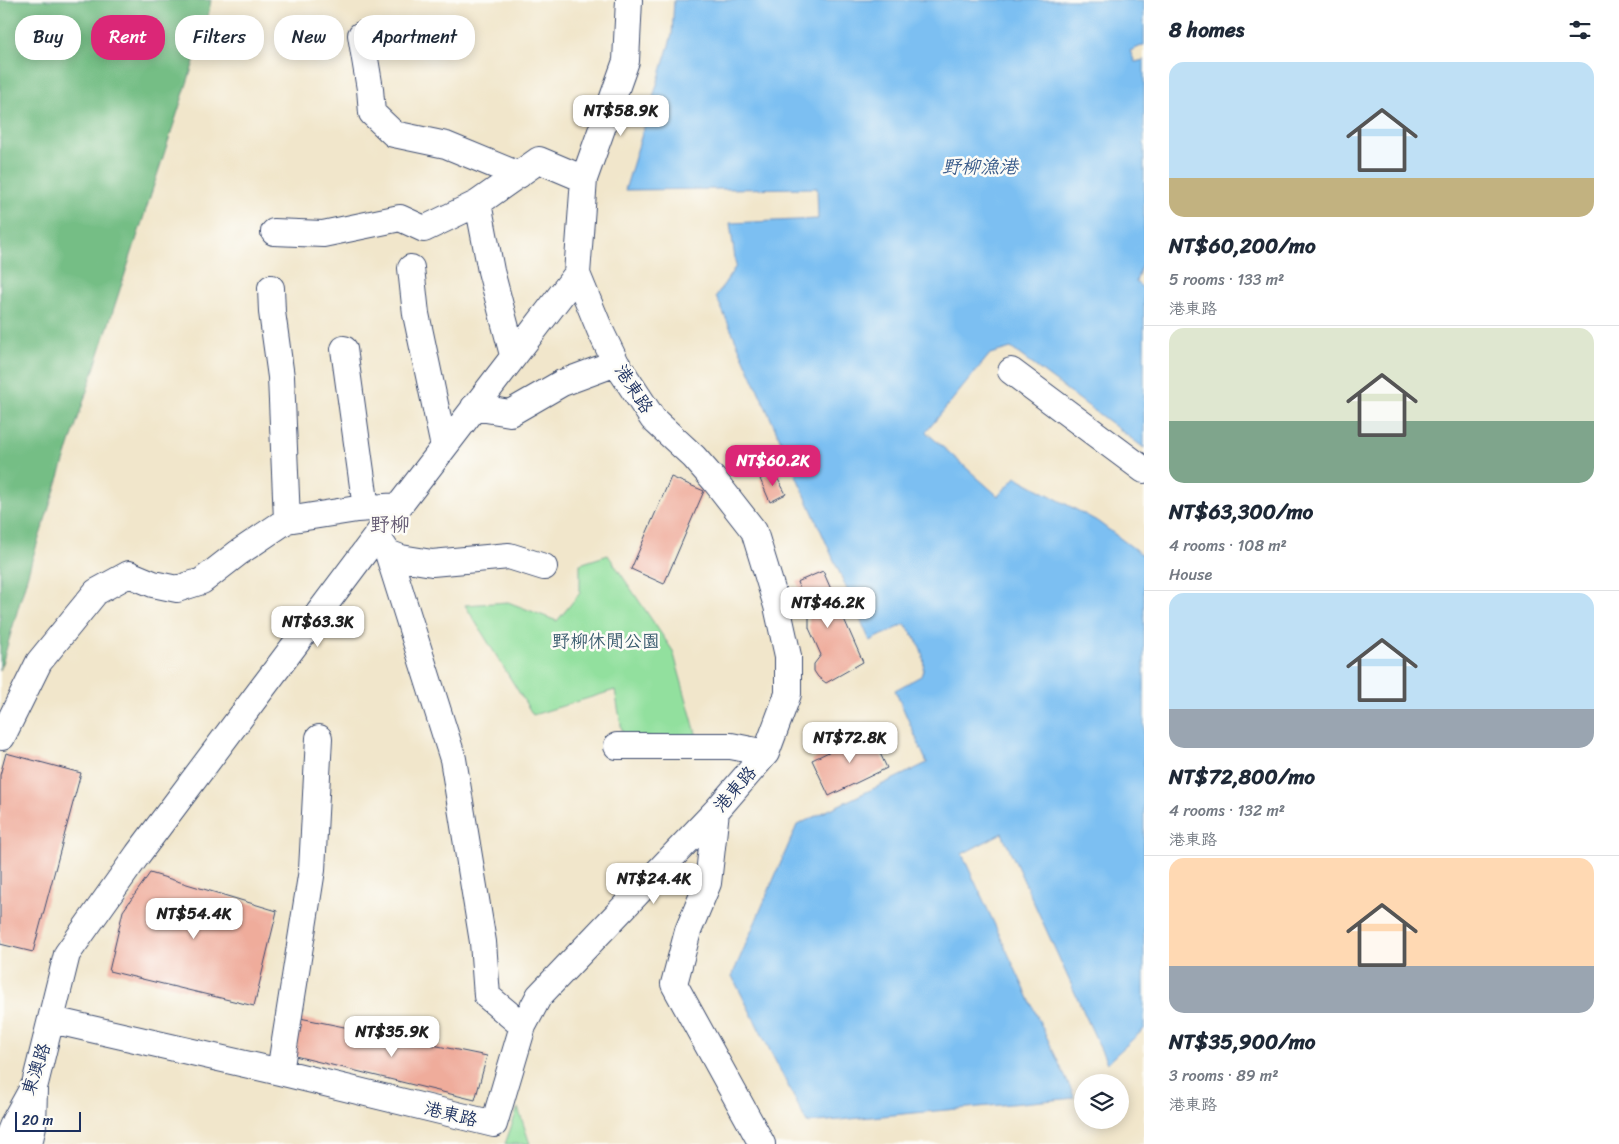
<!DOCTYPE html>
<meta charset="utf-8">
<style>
:root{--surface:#fff;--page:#f2f2f3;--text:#1f2937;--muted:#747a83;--line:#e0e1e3;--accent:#db2777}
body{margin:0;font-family:Sriracha,"LXGW WenKai TC",sans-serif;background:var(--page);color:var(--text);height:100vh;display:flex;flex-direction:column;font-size:19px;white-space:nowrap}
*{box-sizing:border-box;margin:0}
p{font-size:16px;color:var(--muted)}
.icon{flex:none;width:28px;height:28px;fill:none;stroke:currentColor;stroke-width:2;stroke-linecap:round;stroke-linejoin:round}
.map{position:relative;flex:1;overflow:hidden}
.panel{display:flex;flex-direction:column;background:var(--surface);width:475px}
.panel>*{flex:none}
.hud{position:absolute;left:15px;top:15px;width:475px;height:45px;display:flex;gap:10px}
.tools{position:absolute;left:1074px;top:1074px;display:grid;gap:10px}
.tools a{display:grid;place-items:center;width:55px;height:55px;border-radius:50%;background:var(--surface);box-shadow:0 2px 12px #0003;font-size:25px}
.scale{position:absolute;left:15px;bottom:12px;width:66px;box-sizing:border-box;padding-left:5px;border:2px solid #1b2f5e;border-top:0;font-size:14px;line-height:18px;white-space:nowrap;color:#1b2f5e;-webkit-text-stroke:4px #fdfcf7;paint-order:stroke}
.price{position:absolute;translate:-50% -42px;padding:0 11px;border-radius:10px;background:#fff;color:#222;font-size:16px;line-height:32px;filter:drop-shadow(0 1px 2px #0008)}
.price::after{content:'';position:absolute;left:50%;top:30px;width:15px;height:11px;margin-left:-8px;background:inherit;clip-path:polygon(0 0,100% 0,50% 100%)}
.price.on{background:var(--accent);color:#fff}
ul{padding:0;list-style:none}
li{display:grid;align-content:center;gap:10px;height:265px;padding:0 25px}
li+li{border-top:1px solid var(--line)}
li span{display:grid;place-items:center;height:155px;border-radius:15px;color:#555}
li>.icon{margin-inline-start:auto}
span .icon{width:90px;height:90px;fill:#fffc;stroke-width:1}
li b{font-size:21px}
h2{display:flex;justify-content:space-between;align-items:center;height:60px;padding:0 25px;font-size:21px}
.tag{padding:0 18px;border-radius:20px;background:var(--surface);box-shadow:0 2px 12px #0003;font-size:18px;line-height:45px}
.tag.on{background:var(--accent);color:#fff}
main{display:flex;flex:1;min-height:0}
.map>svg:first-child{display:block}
.green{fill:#92e09e;stroke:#56887e}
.forest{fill:#75be85;stroke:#487672}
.water{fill:#7bbff2;stroke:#4b77a8}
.building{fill:#efac9b}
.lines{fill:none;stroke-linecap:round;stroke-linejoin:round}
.minor-casing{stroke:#3b4a6e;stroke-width:28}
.minor{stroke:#fff;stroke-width:26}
.labels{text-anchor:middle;stroke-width:5;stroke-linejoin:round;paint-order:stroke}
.street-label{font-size:18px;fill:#1b2f5e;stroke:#fdfcf7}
.park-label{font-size:18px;fill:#395b6e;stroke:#fdfcf7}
.water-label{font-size:19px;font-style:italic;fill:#385a8a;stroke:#fdfcf7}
.quarter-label{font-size:20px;fill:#655b73;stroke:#fdfcf7}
</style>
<main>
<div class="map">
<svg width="1144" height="1144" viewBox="0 0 1144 1144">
<rect width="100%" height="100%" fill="#fdfcf7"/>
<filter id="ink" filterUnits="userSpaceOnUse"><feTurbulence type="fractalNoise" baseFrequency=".02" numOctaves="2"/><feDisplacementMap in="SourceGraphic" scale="10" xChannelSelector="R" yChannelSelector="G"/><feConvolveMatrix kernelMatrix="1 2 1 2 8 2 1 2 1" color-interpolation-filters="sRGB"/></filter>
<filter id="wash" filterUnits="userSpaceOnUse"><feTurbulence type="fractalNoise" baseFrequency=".0096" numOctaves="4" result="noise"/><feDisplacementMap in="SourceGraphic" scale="20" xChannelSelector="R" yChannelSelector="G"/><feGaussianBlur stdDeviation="1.12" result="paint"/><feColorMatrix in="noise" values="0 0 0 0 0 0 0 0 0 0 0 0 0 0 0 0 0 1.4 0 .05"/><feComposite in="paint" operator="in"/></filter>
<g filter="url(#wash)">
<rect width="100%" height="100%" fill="#f1e6cb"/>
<path class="green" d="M608,555L673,651L697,737H623L615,690L533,715L465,605L508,602L557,621L580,593V564Z
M518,1108L530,1144H505Z"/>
<path class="forest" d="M0,0H211L207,22L32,560L0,671Z"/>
<path class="water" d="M674,0H1144V45L1130,51L1135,62L1144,60V257L1136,282L1144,289V448L1011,348L990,354L926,432L998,496L1016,477L1097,521L1144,556V1029L1107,1063L1002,833L962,854L1075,1098L807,1123L732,976L797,825L927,763L895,690L921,676C929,656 917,640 905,624L870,641L716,296L736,266L730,223L818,219L817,188L625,190L672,35Z"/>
<g id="blocks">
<path class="building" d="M774,472L786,494L770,502L760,479Z
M671,477L704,491L664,584L631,569Z
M823,571L863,662L826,683L818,677L814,671V664L821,655L809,628V613L797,582Z
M870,732L887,768L829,796L812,760Z
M6,753L81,773L33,952L0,944V775Z
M150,873L277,911L254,1006L109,971L123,911Z
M300,1018L487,1056L475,1100L295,1056Z"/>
</g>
</g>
<g filter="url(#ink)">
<use href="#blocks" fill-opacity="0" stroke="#3b4a6e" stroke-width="1"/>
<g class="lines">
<defs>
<path id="minor" d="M361,35L370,89L372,113L394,134L446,145L519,175
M478,203L491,271L513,355
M274,232L323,234L400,218L424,229L478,203L539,160L584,179
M411,268L416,314L444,447
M271,288L272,312L281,377L287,520
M344,349L366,508
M1011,371L1144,470
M474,407L510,413L562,383L616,363
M377,536L388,553L453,759L483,942L487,996L523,1026
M388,553L401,558L432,563L509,556L544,567
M2,737L39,662L96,592L129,574L153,584L177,589L202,581L238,553L287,520L357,509L399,506
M617,746H731L766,753
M716,811L708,883L688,931L674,984L762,1144
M52,1020L280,1072L494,1124L523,1026L539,996L716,811L766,753L788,694V656L777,606L754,531L715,481L694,457L653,419L616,363L600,330L577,274L584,179L626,61L629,0
M280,1072L312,870L319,738
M5,1144L14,1122L35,1084L67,954L138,854L399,506L577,274
M29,1144L33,1126L34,1090"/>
</defs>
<use href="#minor" class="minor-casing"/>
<use href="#minor" class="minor"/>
</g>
</g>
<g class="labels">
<g class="street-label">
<text transform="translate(634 389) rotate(57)" y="6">港東路</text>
<text transform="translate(735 789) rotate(-49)" y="6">港東路</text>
<text transform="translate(36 1069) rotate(-71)" y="6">東澳路</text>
<text transform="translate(451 1114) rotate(14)" y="6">港東路</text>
</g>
<g class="park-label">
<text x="606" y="647">野柳休閒公園</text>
</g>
<g class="water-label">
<text x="980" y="173">野柳漁港</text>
</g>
<g class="quarter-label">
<text x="390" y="531">野柳</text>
</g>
</g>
</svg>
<div class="tools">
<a><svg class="icon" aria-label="layers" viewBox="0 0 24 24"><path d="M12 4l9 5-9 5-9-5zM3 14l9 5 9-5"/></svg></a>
</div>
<div class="scale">20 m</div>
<b class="price" style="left:621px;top:137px">NT$58.9K</b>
<b class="price on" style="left:773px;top:487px">NT$60.2K</b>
<b class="price" style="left:828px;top:629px">NT$46.2K</b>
<b class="price" style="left:318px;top:648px">NT$63.3K</b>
<b class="price" style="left:850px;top:764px">NT$72.8K</b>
<b class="price" style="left:654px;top:905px">NT$24.4K</b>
<b class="price" style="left:194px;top:940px">NT$54.4K</b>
<b class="price" style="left:392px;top:1058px">NT$35.9K</b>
<div class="hud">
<a class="tag">Buy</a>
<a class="tag on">Rent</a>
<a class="tag">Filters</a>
<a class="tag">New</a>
<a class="tag">Apartment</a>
</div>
</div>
<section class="panel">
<h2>8 homes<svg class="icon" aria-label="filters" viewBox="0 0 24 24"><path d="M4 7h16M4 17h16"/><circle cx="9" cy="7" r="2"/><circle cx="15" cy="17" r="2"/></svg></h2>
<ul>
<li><span style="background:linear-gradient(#bfe0f5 75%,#c2b280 0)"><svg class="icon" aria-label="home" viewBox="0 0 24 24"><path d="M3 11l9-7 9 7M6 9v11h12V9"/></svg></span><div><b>NT$60,200/mo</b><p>5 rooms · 133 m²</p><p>港東路</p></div></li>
<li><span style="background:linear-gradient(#dfe7d0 60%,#7fa58c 0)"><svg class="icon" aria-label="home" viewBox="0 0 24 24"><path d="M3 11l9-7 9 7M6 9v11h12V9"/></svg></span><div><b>NT$63,300/mo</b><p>4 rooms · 108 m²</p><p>House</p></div></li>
<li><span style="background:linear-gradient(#bfe0f5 75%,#9aa5b1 0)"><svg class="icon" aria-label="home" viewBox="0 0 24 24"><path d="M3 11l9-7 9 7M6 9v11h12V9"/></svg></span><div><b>NT$72,800/mo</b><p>4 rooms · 132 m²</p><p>港東路</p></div></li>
<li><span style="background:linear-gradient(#ffd9b3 70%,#9aa5b1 0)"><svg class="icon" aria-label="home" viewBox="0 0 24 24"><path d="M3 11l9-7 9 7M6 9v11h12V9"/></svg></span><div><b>NT$35,900/mo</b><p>3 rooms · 89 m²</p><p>港東路</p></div></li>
</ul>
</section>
</main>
